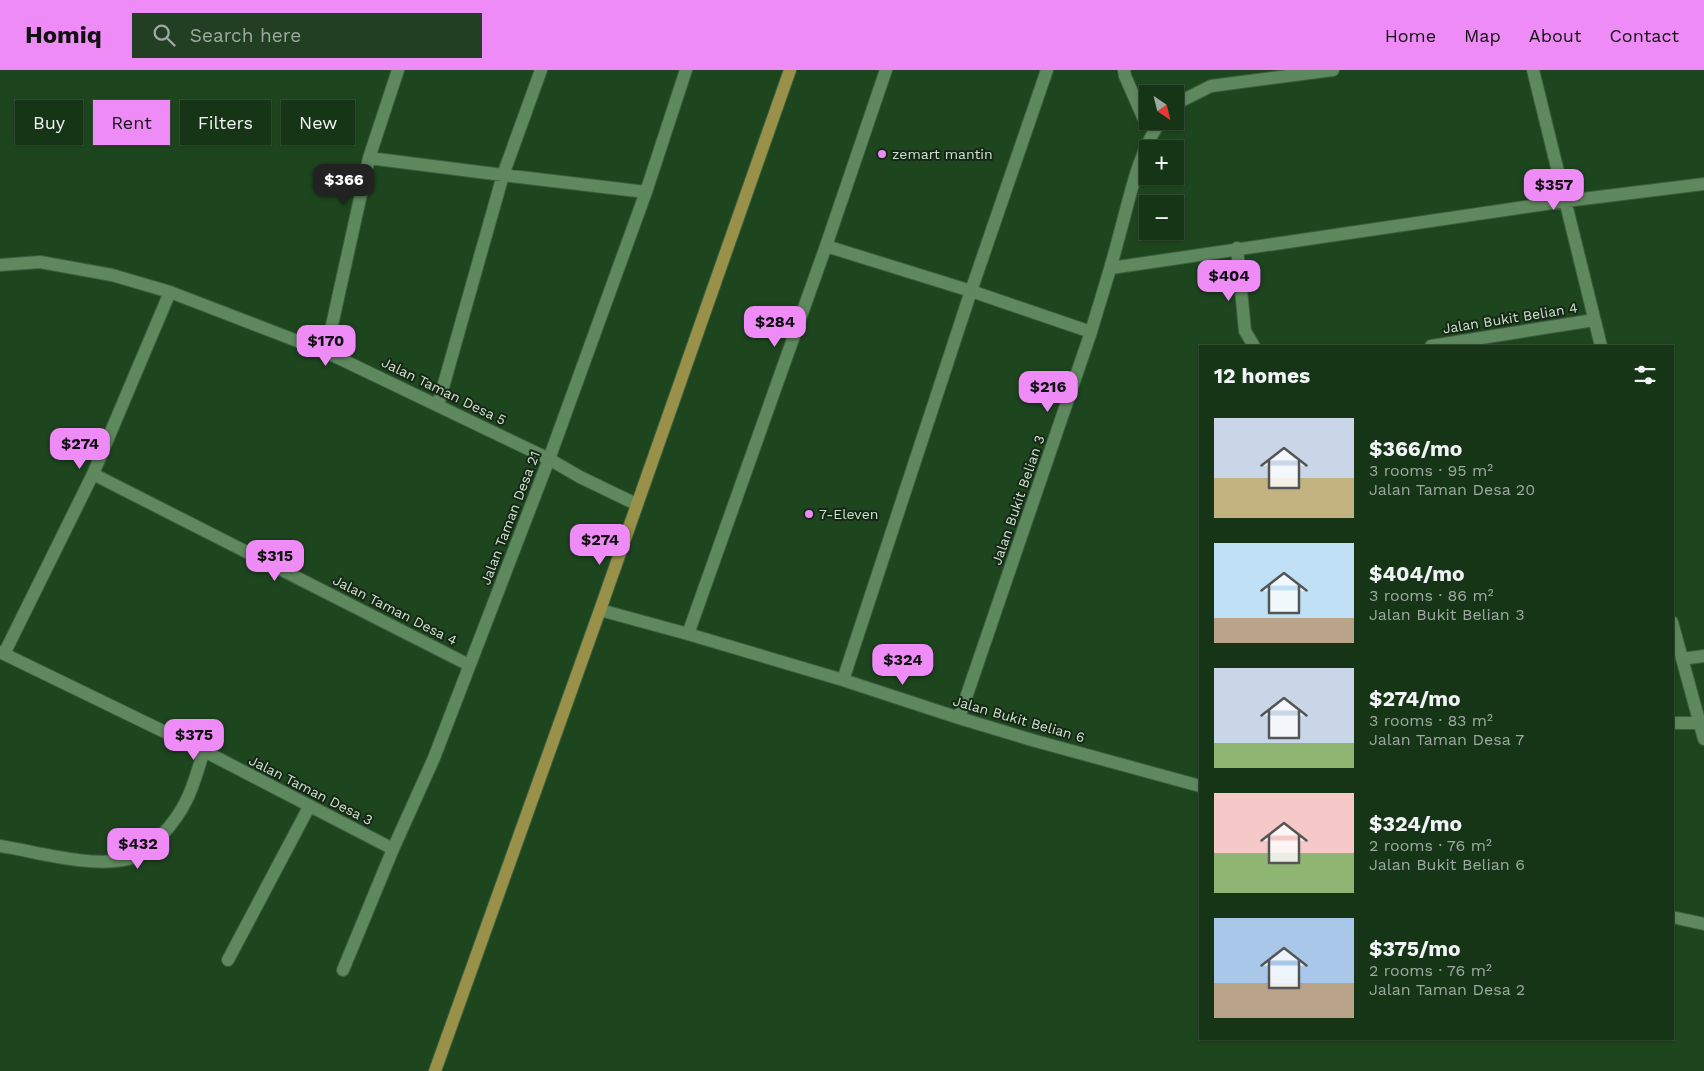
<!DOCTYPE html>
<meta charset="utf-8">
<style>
:root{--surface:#163416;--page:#233f23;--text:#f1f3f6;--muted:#9eaaa1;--line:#354f35;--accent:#ef8bf7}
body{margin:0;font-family:"Work Sans",sans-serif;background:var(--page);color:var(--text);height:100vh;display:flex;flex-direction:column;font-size:19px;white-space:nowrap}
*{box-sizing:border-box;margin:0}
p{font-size:16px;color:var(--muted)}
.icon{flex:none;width:28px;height:28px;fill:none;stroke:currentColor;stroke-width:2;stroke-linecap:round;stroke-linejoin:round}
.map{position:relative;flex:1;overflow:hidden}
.drawer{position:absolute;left:1199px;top:275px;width:475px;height:695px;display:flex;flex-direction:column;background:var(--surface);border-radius:0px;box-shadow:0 1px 4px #0004,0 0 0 1px var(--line)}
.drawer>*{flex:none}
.banner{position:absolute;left:15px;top:30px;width:475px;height:45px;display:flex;gap:10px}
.needle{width:32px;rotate:145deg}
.buttons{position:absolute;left:1139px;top:15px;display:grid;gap:10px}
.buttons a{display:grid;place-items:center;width:45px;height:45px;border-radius:0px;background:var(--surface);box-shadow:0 1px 4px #0004,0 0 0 1px var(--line);font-size:25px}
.price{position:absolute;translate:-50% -42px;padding:0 11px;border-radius:10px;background:var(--accent);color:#111;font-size:16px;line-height:32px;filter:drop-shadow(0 1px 2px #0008)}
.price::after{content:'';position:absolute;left:50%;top:30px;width:15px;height:11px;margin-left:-8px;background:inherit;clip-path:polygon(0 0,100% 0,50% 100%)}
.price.selected{background:#222;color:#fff}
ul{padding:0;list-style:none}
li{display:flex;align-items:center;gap:15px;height:125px;padding:0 15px}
li span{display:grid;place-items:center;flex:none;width:140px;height:100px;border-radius:0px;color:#555}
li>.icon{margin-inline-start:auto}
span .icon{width:60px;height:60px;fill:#fffc;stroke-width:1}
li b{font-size:21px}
h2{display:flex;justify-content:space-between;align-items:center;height:60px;padding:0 15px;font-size:21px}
.chip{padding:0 18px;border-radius:0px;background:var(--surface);box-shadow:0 1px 4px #0004,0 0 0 1px var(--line);font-size:18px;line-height:45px}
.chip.selected{background:var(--accent);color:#111}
header{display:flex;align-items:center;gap:30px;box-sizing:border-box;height:70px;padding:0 25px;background:var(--accent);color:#111}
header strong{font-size:24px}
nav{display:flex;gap:28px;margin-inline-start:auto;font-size:18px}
.search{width:350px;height:45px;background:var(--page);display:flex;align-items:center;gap:12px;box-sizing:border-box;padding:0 18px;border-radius:0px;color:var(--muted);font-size:19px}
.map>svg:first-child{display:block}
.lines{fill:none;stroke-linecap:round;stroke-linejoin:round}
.minor-casing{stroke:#3a5f3d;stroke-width:14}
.major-casing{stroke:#3a5f3d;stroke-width:14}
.minor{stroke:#5e885d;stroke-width:12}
.major{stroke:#999149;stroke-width:12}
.poi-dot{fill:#ef8bf7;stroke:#162716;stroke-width:2}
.labels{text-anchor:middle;stroke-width:4;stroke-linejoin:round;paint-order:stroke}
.poi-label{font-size:14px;fill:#cce3cc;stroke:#162716;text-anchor:start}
.street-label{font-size:14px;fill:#cce3cc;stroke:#162716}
</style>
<header>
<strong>Homiq</strong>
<div class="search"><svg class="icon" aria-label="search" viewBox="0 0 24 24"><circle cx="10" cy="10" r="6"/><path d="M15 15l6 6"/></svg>Search here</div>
<nav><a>Home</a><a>Map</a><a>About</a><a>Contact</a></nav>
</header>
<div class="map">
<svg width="1704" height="1001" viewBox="0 0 1704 1001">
<rect width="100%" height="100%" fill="#1d451e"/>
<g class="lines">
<defs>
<path id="minor" d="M1124,0L1125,6L1143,47L1148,51
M1533,0L1601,276
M1175,34L1211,16L1333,0
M369,88L503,105L646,122
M826,176L971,221L1091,262
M1237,178L1245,261L1254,276
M0,195L40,192L112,205L170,222L326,282L549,389L580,407L636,434
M1111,198L1566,131L1704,114
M1431,276L1594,250
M326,282L369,88L398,0
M438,335L503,105L541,0
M93,404L469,595
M600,540L688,564L843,610L959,648L1032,670L1200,716
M1672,552L1704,669
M688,564L826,176L886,0
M0,582L204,681L393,779
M4,584L93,404L170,222
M1682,589L1704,586
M843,610L971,221L1047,0
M959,648L1091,262C1100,231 1110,201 1118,170C1129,132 1137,83 1161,51
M1672,653H1699
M0,776C38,782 91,798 128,789C149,785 177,750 186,731C194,716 198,698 204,681
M1672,847L1704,854
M228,890L309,737
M343,900L393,779L434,688L549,389L646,122L686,0"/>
<path id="major" d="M435,1001L600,540L790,0"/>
</defs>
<use href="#minor" class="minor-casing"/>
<use href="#major" class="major-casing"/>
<use href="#minor" class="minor"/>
<use href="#major" class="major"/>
</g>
<g class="poi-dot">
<circle cx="882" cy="84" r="5"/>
<circle cx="809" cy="444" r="5"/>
</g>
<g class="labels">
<g class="poi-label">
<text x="892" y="89">zemart mantin</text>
<text x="819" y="449">7-Eleven</text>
</g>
<g class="street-label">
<text transform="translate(1510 248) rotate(-9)" y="5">Jalan Bukit Belian 4</text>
<text transform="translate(444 321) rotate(26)" y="5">Jalan Taman Desa 5</text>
<text transform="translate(1018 430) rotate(-71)" y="5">Jalan Bukit Belian 3</text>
<text transform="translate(510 448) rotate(-69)" y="5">Jalan Taman Desa 21</text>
<text transform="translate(395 540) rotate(27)" y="5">Jalan Taman Desa 4</text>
<text transform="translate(1019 649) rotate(16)" y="5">Jalan Bukit Belian 6</text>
<text transform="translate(311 720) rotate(27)" y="5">Jalan Taman Desa 3</text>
</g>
</g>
</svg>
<div class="buttons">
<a><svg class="needle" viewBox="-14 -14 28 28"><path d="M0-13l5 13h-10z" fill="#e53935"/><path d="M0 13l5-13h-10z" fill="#9eaaa1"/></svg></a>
<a>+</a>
<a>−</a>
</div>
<b class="price selected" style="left:344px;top:136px">$366</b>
<b class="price" style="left:1554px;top:141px">$357</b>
<b class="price" style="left:1229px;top:232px">$404</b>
<b class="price" style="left:775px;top:278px">$284</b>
<b class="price" style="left:326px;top:297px">$170</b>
<b class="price" style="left:1048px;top:343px">$216</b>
<b class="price" style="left:80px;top:400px">$274</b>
<b class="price" style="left:600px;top:496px">$274</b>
<b class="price" style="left:275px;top:512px">$315</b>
<b class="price" style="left:903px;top:616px">$324</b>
<b class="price" style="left:194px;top:691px">$375</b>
<b class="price" style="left:138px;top:800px">$432</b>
<div class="banner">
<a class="chip">Buy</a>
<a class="chip selected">Rent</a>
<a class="chip">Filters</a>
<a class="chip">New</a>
</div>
<section class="drawer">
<h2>12 homes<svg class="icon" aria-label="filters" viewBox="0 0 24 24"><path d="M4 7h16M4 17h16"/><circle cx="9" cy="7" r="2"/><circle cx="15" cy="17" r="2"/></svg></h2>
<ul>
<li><span style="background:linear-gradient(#c9d6e8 60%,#c2b280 0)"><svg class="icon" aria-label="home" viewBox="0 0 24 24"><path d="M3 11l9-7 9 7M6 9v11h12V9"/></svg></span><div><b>$366/mo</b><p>3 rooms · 95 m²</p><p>Jalan Taman Desa 20</p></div></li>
<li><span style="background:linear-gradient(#bfe0f5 75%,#b9a48a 0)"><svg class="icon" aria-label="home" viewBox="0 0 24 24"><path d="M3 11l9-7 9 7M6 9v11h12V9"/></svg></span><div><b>$404/mo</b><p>3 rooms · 86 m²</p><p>Jalan Bukit Belian 3</p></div></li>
<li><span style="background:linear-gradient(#c9d6e8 75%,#8fb573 0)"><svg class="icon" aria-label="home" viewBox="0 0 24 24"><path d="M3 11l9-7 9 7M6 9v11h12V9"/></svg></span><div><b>$274/mo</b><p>3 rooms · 83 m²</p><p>Jalan Taman Desa 7</p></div></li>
<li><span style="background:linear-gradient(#f6c9c9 60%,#8fb573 0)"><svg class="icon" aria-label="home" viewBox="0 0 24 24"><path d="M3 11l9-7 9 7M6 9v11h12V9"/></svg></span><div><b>$324/mo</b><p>2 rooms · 76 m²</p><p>Jalan Bukit Belian 6</p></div></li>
<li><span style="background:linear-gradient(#a9c7e8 65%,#b9a48a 0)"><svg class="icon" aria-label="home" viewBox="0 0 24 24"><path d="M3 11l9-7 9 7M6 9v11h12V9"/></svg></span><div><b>$375/mo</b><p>2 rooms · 76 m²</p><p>Jalan Taman Desa 2</p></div></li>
</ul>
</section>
</div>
